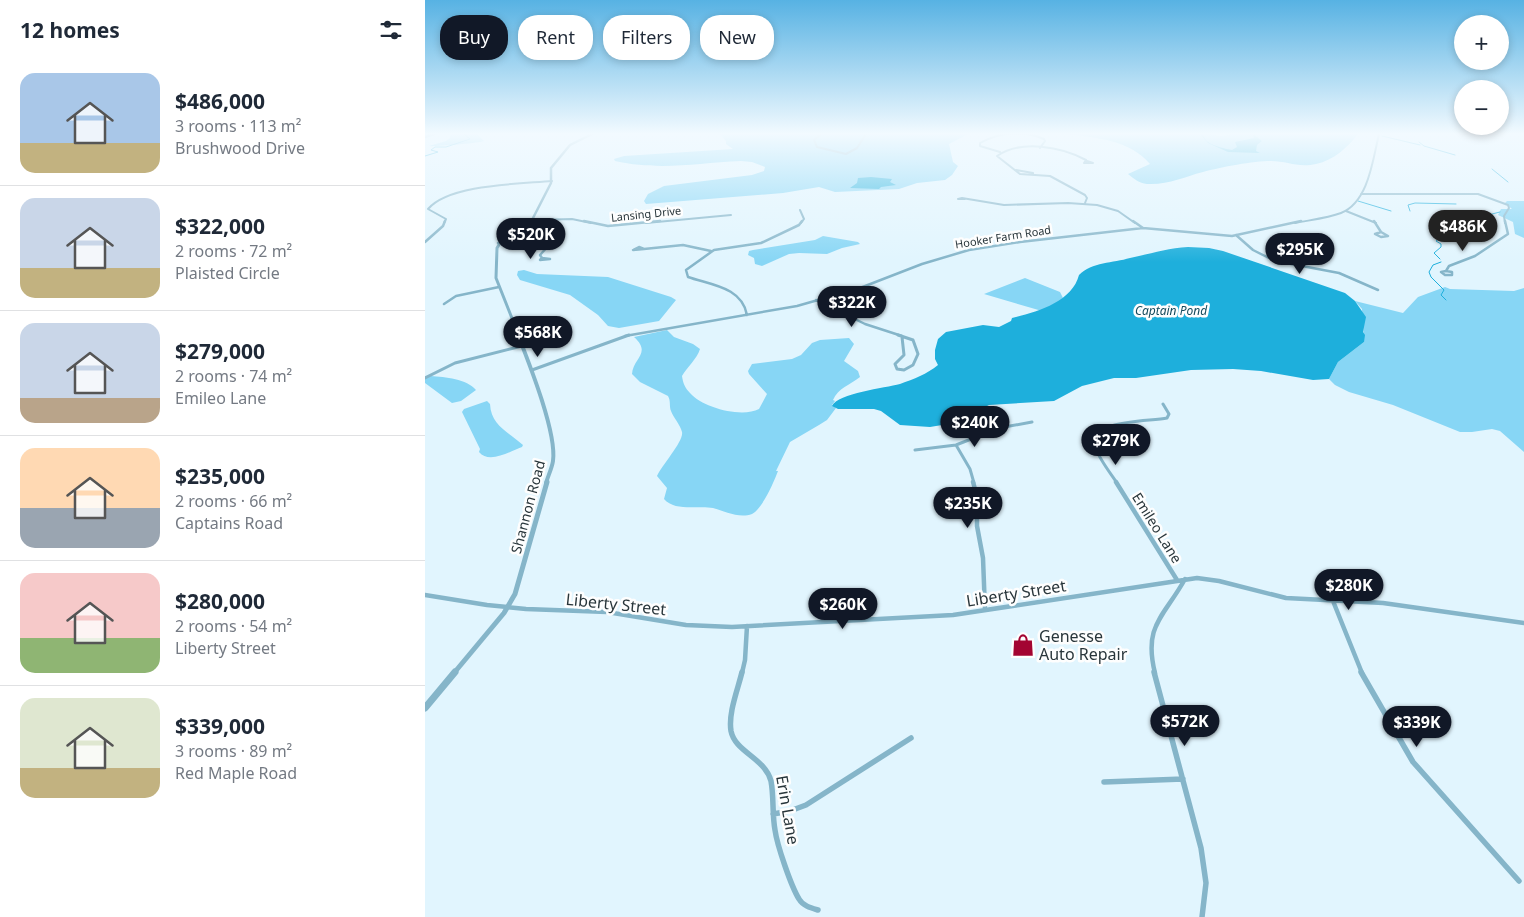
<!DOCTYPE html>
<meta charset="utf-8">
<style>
:root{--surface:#fff;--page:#f6f6f7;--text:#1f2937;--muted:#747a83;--line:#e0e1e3;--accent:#111827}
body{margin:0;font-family:"Noto Sans",sans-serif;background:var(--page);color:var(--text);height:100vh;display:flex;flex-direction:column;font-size:19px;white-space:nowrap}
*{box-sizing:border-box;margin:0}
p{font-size:16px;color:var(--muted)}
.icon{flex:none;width:28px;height:28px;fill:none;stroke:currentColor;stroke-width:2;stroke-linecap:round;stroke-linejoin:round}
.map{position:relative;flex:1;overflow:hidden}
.drawer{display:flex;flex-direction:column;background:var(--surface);width:425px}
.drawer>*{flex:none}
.hud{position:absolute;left:15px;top:15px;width:475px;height:45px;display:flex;gap:10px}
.tools{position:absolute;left:1029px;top:15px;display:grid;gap:10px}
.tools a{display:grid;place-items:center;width:55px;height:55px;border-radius:50%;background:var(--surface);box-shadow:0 2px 8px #0003;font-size:25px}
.price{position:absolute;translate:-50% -42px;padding:0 11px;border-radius:18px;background:var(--accent);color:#fff;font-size:16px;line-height:32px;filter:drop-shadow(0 1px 2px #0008)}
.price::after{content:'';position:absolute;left:50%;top:30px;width:15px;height:11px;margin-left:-8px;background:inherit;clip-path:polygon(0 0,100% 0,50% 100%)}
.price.active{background:#222;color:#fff}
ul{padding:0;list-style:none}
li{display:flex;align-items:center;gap:15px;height:125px;padding:0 20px}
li+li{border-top:1px solid var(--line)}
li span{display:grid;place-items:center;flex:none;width:140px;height:100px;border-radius:15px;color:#555}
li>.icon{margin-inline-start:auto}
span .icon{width:60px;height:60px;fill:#fffc;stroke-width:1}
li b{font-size:21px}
h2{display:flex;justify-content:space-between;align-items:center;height:60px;padding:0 20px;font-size:21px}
.pill{padding:0 18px;border-radius:20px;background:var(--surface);box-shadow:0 2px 8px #0003;font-size:18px;line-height:45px}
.pill.active{background:var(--accent);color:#fff}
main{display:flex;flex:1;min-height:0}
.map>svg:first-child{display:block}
.green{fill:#87d6f5}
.water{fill:#1eafdc}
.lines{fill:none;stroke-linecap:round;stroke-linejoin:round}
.stream{stroke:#1eafdc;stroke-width:1}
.minor-far4{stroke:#85b5c9;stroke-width:2}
.minor-far3{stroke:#85b5c9;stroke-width:2.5}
.minor-far2{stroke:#85b5c9;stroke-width:3}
.minor-far1{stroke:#85b5c9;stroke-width:4.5}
.minor{stroke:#85b5c9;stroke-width:5.5}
.tertiary-far4{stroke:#85b5c9;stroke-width:2.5}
.tertiary-far3{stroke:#85b5c9;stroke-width:3}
.tertiary-far2{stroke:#85b5c9;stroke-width:4}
.tertiary-far1{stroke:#85b5c9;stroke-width:5}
.tertiary{stroke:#85b5c9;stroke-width:7}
.labels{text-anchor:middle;stroke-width:5;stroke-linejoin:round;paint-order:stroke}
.far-street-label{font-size:11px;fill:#29363b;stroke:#fefefe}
.far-water-label{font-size:12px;font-style:italic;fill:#144a5d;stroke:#fefefe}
.street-label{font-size:14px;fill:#29363b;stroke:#fefefe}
.near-street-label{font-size:16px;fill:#29363b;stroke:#fefefe}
.near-poi-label{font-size:16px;fill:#29363b;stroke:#fefefe;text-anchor:start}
</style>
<main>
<section class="drawer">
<h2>12 homes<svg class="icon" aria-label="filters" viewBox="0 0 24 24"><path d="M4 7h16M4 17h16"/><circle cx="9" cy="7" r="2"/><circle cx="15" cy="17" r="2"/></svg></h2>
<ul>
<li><span style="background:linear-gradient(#a9c7e8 70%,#c2b280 0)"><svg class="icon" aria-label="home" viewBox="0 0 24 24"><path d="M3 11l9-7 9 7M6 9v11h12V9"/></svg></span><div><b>$486,000</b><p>3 rooms · 113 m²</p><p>Brushwood Drive</p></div></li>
<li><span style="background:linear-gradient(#c9d6e8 70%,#c2b280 0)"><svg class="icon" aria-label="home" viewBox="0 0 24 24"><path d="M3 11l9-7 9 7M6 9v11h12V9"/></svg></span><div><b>$322,000</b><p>2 rooms · 72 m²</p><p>Plaisted Circle</p></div></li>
<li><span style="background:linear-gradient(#c9d6e8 75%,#b9a48a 0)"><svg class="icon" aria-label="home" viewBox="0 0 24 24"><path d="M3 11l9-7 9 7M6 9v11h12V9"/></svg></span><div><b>$279,000</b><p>2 rooms · 74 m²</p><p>Emileo Lane</p></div></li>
<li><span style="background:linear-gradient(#ffd9b3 60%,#9aa5b1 0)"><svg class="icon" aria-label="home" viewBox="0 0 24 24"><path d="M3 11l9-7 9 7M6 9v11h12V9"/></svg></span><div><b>$235,000</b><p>2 rooms · 66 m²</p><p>Captains Road</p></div></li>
<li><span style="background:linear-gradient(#f6c9c9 65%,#8fb573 0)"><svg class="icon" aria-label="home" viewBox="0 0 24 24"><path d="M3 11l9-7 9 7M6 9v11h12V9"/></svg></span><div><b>$280,000</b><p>2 rooms · 54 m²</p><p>Liberty Street</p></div></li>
<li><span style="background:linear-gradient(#dfe7d0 70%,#c2b280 0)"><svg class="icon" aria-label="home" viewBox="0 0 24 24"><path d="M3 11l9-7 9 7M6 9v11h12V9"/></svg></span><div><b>$339,000</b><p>3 rooms · 89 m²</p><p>Red Maple Road</p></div></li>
</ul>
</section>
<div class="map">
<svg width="1099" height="917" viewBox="0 0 1099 917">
<rect width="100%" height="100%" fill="#e1f5fe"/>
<path class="green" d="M26,134H52L59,141C55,143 7,147 4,146L21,141L25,138Z
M295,134H543L524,144L528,162L533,166L527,175L520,180L492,183L474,189L410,192L394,187L358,193L221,204L219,201L223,194L239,186L327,175L339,171L340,167L327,162L316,161C271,163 235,171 190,161L189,159L199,156L308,149L301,144V141Z
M643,134H782L797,136L810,134H933C922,148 909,160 891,164C873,168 862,161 846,161C828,161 796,167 778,172C758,177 744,185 722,184C714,183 709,179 703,174L725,164C705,140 672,138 643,134Z
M1082,201H1099V238L1090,234L1088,222L1073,215L1076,209H1087L1080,203Z
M398,236L433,242L435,244L417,248L402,254L374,253L364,254L337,266L330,264L329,258L323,255L324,251L328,250L390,240Z
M99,270L112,274L183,277L246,297L251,300L234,321L194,328L183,326L173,315L145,295L95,280L92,275L93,271Z
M600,278L635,292L639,300L617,311L559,294Z
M1020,287L1025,289L1089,291L1099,288V452L1075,431L1067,429L1047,432H1035L968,405L924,392L910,385L904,379L913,362L939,342L937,309L930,301L978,313L993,297Z
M242,330L249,337L268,344L275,349C272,359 262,367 257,376C258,383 260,388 265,393C278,408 317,418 334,409L342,394L324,374L323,371L327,364L367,359L376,355L387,343L395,340L424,338L429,344L419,361L433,371L435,377C425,385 413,388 408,400L410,401L407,405L411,408L402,420L394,425L365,442L351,471H353C349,482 337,509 327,514C314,519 300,511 288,508C274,505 250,512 239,499L242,488L232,476C237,465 259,441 257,432C255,424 248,417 246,411C244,406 246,401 243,396L215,382L207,374C208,358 227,353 209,337Z
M6,376C20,377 42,379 51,390L36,401L27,403L0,383V378Z
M62,401L65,404C66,426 84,432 98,445L97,447C84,452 64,464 54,452L55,449L37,412L39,409Z"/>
<path class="water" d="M775,134C780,136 779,139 783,142C788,146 801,149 807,150L812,147L810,142L829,138L828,135L831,134L829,135L837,141L832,145L831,151L835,153L803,152L783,143Z
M446,177L467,179L465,182L471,185L456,187L454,189L425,188L432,183L433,178Z
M763,247L784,248L798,251L920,293L930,301L941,317L938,332L940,335L939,342L913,362L904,379L888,380L836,371L808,369L766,370L711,378H689L657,386L629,401L564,405L529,423L505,427L475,425L456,411L449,409H413L407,406C413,393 460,388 475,384C489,379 502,374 513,365L510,359V350L513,339L521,332L558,325L574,327L586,321L587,318C612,312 647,302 654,275C667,262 688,263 705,258C725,254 742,248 763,247Z"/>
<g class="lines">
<path class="stream" d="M957,136L995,145
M994,142L999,146L1030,155
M0,156L13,152L6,150L10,147H21L45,139L39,134
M1067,169L1083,182
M933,201L966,211
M985,211L983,205L990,203L1031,204
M1049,211L1063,215L1075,212
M1007,218L1017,220L1026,225L1021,226L1024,229L1023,231L1011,241L1016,244V247L1009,253L1015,259
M1016,262L1008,265L1004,272L1006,277L1019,290L1016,295L1021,300"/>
<path class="minor-far4" d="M396,134L389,140L392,147L421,154L432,148L441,134
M575,152L555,146V143C574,132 599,130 619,139L620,141L615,148
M591,170L608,173
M936,194H1053L1083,205L1084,208L1079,216L1080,223
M540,199H533L537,198L579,205L643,203L672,205L693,211L710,223
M660,203L662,198L660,195L625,176L595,174L572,156C596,139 637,147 661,160L659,163H668L662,161
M375,210L379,219L376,223
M921,211L951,223
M107,220L147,219L166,223
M19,223L21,219L3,209C24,184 95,184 127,181
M221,223L306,215
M870,223C885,220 903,218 916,213C944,202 948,158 954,134"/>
<path class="minor-far3" d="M159,221L183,226L235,221
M708,221L718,228
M949,221L956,232
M956,232L963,236L956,237L950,234Z
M811,235L828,250L842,257L861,263L914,273L953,290
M0,242L18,226L20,221
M73,243L110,239L122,240L125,244L115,255L117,258
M214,247L219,249L208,250Z
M219,249L258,245L286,251
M117,258L125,259L115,260Z
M1021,271L1027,272V275H1020L1016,272Z
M1021,271L1024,266L1050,256L1083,234L1080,221
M391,300L440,324L477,336
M19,304L31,296L74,287
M322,315C317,287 286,285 263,277L261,270L289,250L336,243L374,225L377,221
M200,336L372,306L435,288L497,264L544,250L595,242L718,228L807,236L876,221"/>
<path class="minor-far2" d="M473,335L488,340L493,354L488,365L479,370L472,369L470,364L479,355L477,337
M107,370L204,335
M0,378L30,363L97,346
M531,445L545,469L549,483
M490,450L531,445L574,428L607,422
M692,483C686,474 672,456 670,446C665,419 724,422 742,418L744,414L738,404"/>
<path class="minor-far1" d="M548,482L552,496V526L558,558L560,610
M691,482L752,580
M0,595L62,605L101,609L182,612L261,625L307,627L528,615L772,578L794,581L861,598L958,603L1099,623
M908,601L937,673
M317,673L320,660L322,626
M730,673C718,625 739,617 760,579"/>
<path class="minor" d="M317,672C313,689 303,713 306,731C310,752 340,758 346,781C349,797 347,814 350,830C352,845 366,886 374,899C378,906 386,908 393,910
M729,672L776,848L781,883L777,917
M936,672L988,762L1094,881
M679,782L758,779
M348,814L365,811L381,805L486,738"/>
<path class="tertiary-far4" d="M0,137L9,134
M103,223L107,220L126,183V168L145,145L167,134"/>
<path class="tertiary-far3" d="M94,336L71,278L72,248L78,238L105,221"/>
<path class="tertiary-far2" d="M93,335C104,363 132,433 128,461C127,468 123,476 121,483"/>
<path class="tertiary-far1" d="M29,673L79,613L90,594L122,482"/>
<path class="tertiary" d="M0,708L30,672"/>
</g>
<linearGradient id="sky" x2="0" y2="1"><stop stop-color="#57b2e3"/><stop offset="0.51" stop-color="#f2faff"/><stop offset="1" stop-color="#f2faff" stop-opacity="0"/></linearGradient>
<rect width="1099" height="262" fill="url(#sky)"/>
<defs>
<symbol id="shop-bare" viewBox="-9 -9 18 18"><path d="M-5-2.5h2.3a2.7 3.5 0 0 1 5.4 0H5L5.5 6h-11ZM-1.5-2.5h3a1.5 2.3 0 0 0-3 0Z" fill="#a30432" stroke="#fefefe" stroke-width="2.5" paint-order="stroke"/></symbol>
</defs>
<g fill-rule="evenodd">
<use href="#shop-bare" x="582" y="629" width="32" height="32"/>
</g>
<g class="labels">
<g class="far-street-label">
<text transform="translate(221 214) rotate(-6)" y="4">Lansing Drive</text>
<text transform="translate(578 237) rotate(-9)" y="4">Hooker Farm Road</text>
</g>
<g class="far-water-label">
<text x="746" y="315">Captain Pond</text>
</g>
<g class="street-label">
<text transform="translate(103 507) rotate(-75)" y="5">Shannon Road</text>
<text transform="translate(732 528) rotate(58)" y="5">Emileo Lane</text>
</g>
<g class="near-street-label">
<text transform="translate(591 593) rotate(-9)" y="6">Liberty Street</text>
<text transform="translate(191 604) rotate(6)" y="6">Liberty Street</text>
<text transform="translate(363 810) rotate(80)" y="6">Erin Lane</text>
</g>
<g class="near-poi-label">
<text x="614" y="642">Genesse<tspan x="614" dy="18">Auto Repair</tspan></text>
</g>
</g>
</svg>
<div class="tools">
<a>+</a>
<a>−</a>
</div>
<b class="price active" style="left:1038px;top:252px">$486K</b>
<b class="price" style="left:106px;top:260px">$520K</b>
<b class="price" style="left:875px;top:275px">$295K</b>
<b class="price" style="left:427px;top:328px">$322K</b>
<b class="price" style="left:113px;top:358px">$568K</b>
<b class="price" style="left:550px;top:448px">$240K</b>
<b class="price" style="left:691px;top:466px">$279K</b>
<b class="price" style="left:543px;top:529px">$235K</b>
<b class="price" style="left:924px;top:611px">$280K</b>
<b class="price" style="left:418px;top:630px">$260K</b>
<b class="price" style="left:760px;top:747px">$572K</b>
<b class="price" style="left:992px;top:748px">$339K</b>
<div class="hud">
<a class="pill active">Buy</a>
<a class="pill">Rent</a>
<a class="pill">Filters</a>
<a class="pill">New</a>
</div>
</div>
</main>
